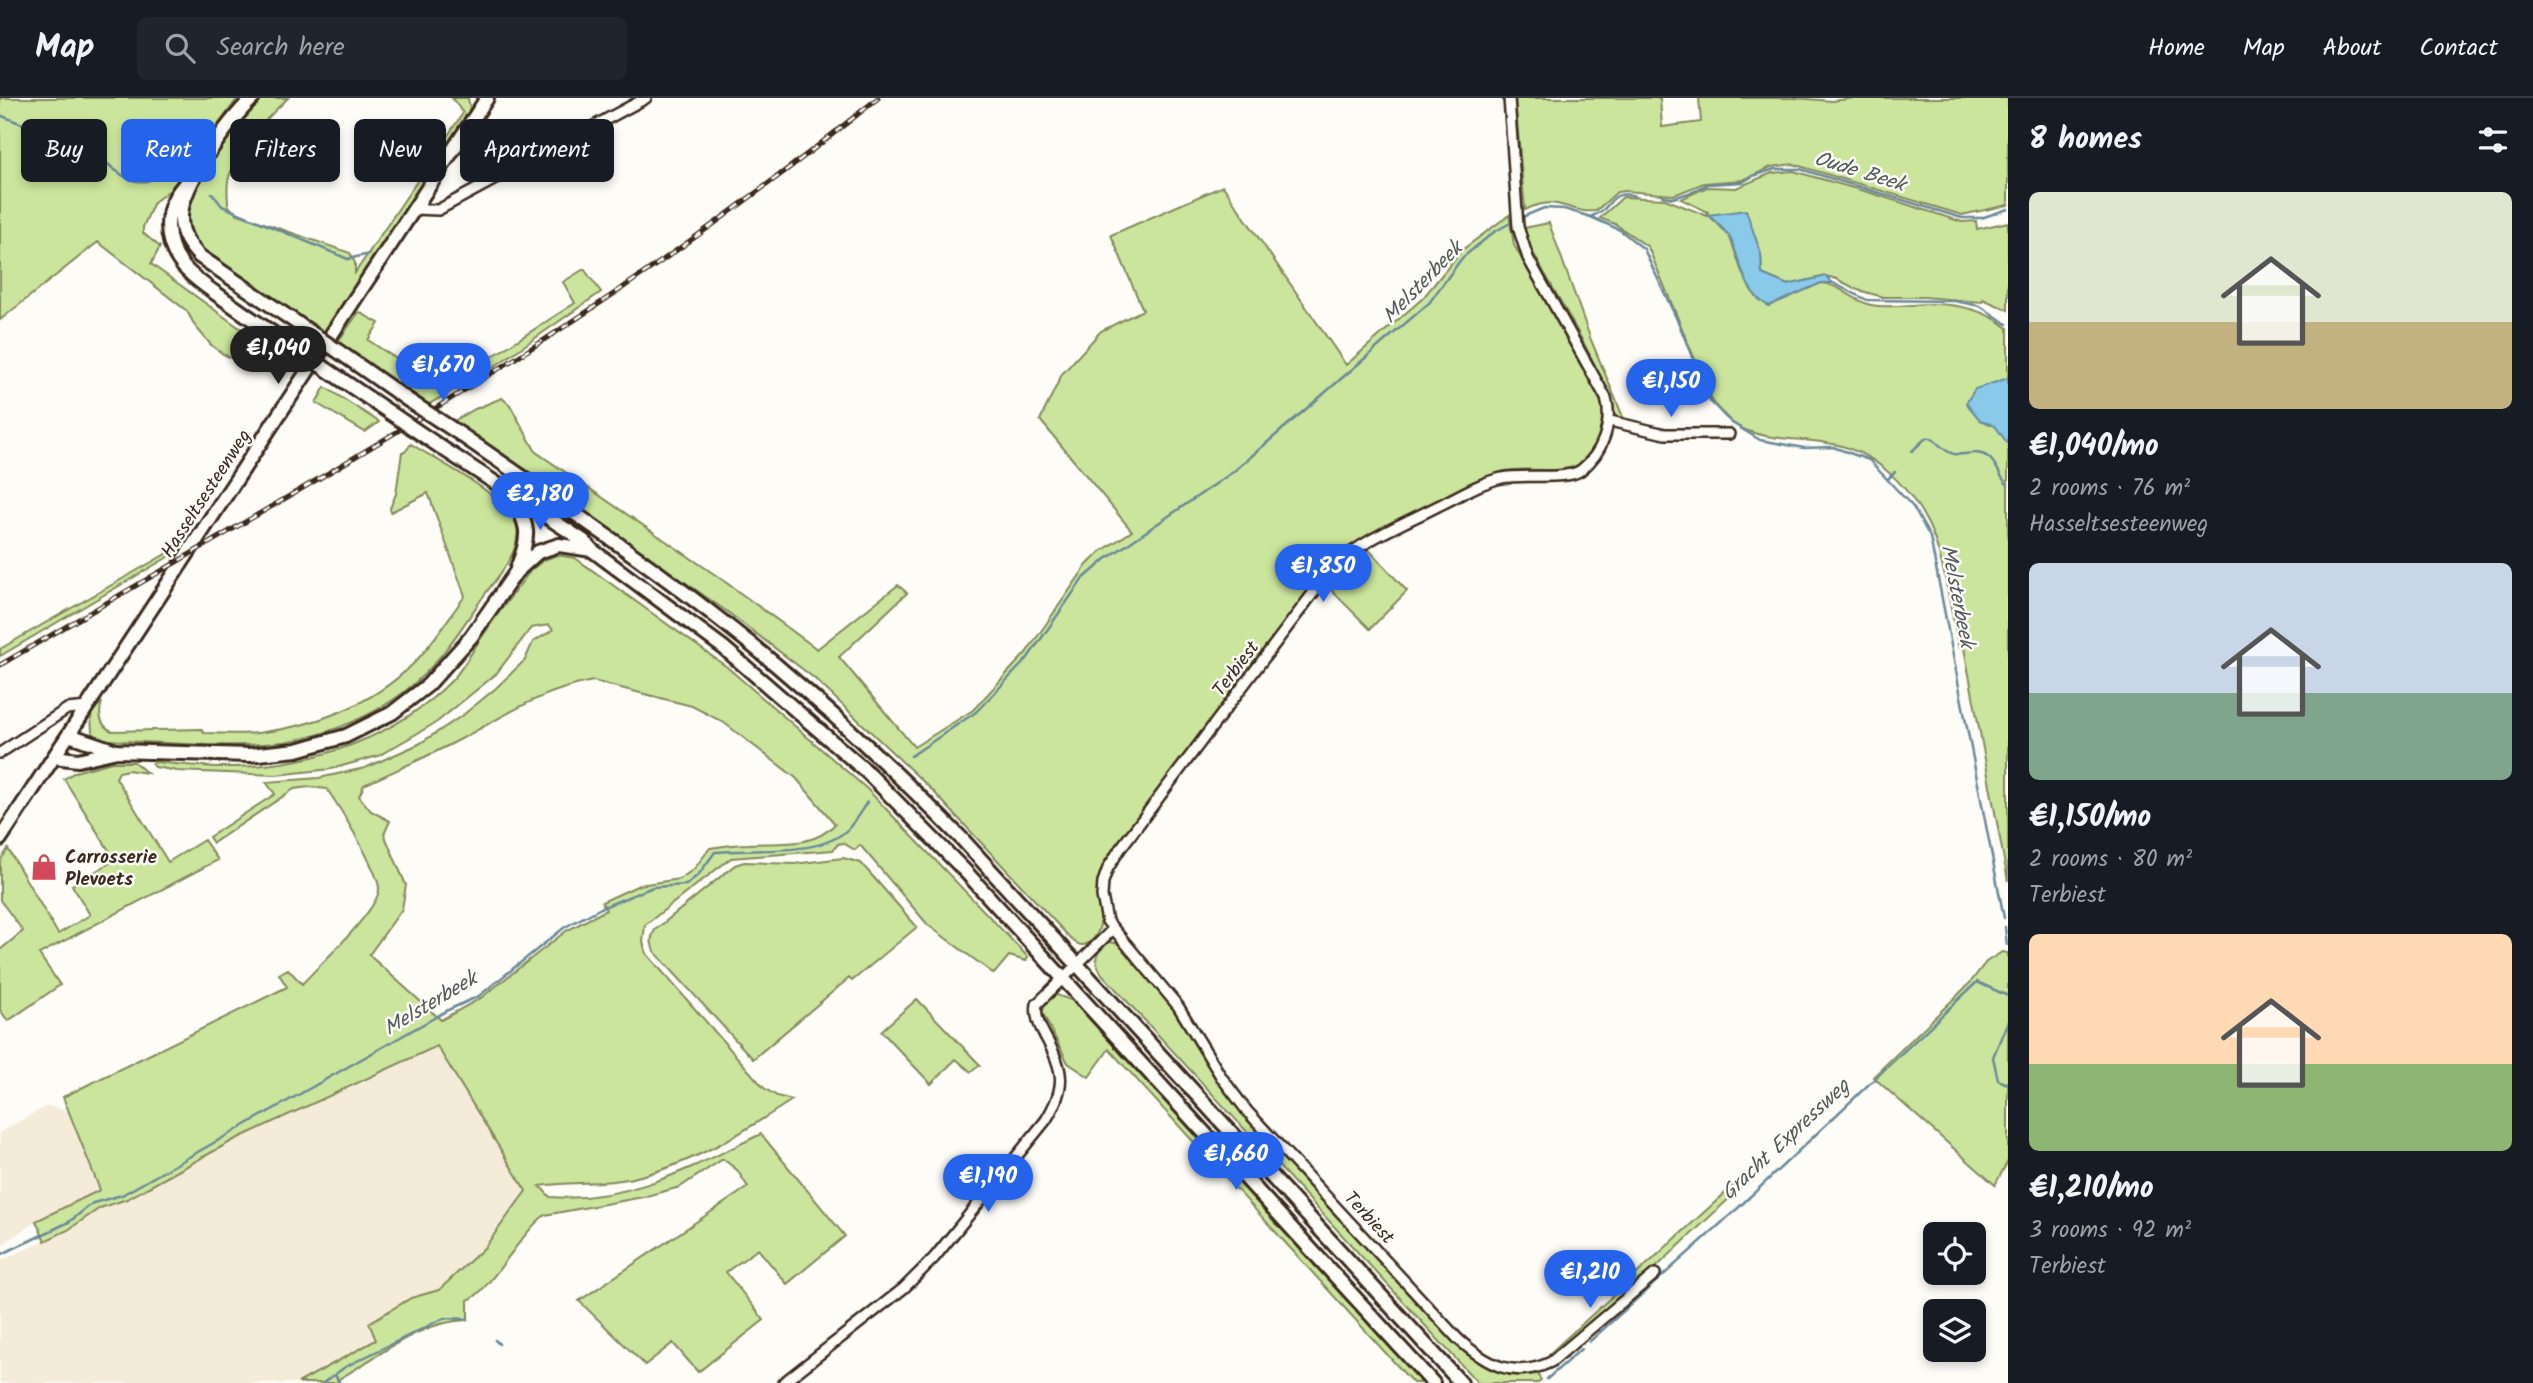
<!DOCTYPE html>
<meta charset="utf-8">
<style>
:root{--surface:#171b24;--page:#20242c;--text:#f1f3f6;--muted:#9ea1a6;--line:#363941;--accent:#2563eb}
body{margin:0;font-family:Kalam,sans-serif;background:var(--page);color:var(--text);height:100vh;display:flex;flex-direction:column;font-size:26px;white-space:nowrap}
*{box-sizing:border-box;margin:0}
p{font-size:23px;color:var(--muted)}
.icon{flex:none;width:38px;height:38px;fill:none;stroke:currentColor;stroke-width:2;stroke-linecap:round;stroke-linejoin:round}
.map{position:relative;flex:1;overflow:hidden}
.side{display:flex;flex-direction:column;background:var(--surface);width:525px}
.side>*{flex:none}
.banner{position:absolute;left:21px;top:21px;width:665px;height:63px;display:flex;gap:14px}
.tools{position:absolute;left:1923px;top:1124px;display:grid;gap:14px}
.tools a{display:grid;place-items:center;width:63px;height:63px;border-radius:10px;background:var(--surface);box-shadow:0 4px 10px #0003;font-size:35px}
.price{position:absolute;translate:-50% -60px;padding:0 16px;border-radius:24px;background:var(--accent);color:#fff;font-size:23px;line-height:46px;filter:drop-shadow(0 2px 4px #0008)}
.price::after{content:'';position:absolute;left:50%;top:42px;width:21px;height:16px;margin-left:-10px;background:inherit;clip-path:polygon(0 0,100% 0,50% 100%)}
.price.current{background:#222;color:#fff}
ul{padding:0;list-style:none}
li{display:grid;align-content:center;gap:14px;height:371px;padding:0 21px}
li span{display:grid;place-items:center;height:217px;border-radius:10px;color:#555}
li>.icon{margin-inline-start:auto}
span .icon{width:126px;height:126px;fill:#fffc;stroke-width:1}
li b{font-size:30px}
h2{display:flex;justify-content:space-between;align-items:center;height:84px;padding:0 21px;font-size:30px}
.pill{padding:0 24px;border-radius:10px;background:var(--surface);box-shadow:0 4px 10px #0003;font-size:24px;line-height:63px}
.pill.current{background:var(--accent);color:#fff}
header{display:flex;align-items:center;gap:42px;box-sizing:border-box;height:98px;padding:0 35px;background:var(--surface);border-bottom:2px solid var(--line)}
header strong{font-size:33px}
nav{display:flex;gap:38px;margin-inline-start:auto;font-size:24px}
.search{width:490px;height:63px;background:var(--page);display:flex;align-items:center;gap:18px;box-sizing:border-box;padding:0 24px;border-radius:10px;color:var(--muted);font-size:26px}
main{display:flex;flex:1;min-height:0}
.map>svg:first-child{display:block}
.built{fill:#f4ebd9}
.green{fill:#cbe69c;stroke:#83885d;stroke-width:2;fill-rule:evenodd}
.water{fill:#89c9ea;stroke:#6a8998;stroke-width:2}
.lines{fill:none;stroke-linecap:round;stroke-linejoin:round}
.stream{stroke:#6a8998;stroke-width:2.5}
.minor-casing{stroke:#3b2a1e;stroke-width:14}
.secondary-casing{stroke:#3b2a1e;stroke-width:18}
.minor{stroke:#fdfcf7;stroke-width:9}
.secondary{stroke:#fdfcf7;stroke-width:12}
.rail-casing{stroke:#3b2a1e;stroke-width:5}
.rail{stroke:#fdfcf7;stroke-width:2.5;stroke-dasharray:8;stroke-linecap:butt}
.secondary-bridge-casing{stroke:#3b2a1e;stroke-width:18;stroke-linecap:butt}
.secondary-bridge{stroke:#fdfcf7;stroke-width:12}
.labels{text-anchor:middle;stroke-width:5;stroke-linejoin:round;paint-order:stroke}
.street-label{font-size:19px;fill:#3b2a1e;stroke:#fdfcf7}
.poi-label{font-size:19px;font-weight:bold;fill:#3b2a1e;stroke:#fdfcf7;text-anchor:start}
.water-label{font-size:21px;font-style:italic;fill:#525a5b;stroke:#fdfcf7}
</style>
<header>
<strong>Map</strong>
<div class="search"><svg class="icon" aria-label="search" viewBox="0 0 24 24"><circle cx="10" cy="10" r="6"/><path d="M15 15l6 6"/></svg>Search here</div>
<nav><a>Home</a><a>Map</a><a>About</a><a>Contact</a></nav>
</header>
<main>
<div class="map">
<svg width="2008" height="1285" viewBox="0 0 2008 1285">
<rect width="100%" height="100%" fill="#fdfcf7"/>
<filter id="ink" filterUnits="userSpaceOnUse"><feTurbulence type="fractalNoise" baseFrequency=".0143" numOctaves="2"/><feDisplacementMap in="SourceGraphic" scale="14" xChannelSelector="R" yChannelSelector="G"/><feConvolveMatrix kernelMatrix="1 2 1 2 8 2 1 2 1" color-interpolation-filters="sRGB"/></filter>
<g filter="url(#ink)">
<path class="built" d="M436,947L526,1093L485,1149L439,1192L411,1200L369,1225L377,1242L298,1285H0V1163L68,1132L100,1110L127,1101L234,1042Z
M47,1008L68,1013L100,1092L36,1123L0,1148V1034Z"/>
<path class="green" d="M0,0H238L170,92L154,104L143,129V135L160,149L151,166L291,267L282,277L266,273L251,264L233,261L223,256L211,247L195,228L187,213L98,144L0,222Z
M263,0H288C266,21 238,49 229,79C226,88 228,98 228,107L235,115L350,155L355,165V175L463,15L452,0H468L471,16L324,236L203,153C195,143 187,133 186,119C184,92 244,20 263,0Z
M1515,0H1660L1662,29L1701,24L1699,0H1795L1832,3L1855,0H2008V107L1962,117L1793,66L1771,69L1743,82L1704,85L1674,97L1625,93L1617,94L1596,113C1567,116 1559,95 1525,112Z
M1793,73L1871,95L1962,124L1976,123L1977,131L2008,124V212L1983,201L1982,204L1924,199H1883L1858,192L1837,181L1826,178L1788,187L1762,176L1761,156L1723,116L1710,117L1730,139L1743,177L1768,208L1821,185C1840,186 1853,203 1871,207C1891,211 1910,206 1931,206C1958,206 1986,212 2008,230V783L1964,550H1959C1951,515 1944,457 1928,426C1911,392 1881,360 1845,349C1798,334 1739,353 1711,300L1648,149L1615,126L1600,120L1623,99L1665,101L1707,118L1708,114L1681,101L1707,89L1736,90L1772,75Z
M1223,88L1346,267L1423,200L1462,152L1509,117L1514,147L1600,302C1603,308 1607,316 1606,322C1606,333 1588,362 1579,367C1557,377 1527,368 1504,373C1471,381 1442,400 1412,416C1383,432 1351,446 1326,470L1105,763C1102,772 1099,780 1098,790C1096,809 1108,828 1091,843C1084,849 1079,848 1072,842L932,692L814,580L729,515L454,323L475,311L502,300L510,307L536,354L717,478L817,551L898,487L907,495L839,559L914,649L973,612L1026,555L1087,467L1100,454L1132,433L1040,322L1062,276L1101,233L1143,212L1111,137Z
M1549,125L1591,242L1623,319L1622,321L1616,319C1596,257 1557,201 1527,143L1524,130Z
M584,171L601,194L488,273L429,306L337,245L359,214L379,225L368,242L442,291L575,205L563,184Z
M325,289L379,324L365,334L316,305Z
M411,346C436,362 501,395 514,421C519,429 518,443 514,452C508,468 495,482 485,496C460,532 439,567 404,594C378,614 344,629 313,638C256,654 181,645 122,643L100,641L92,634L91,615L102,604C98,616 100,628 112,633L202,631L204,635C222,635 241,637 258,635C315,628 372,607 413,566C433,546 448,520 465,498L428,395L391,414L390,410L396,396L402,354H405Z
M178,449L180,452L0,558V551Z
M1368,451L1407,493L1370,531L1324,485L1337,470Z
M557,457L575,460L727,569L867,691L1028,859L1026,863L1009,858L994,876L928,827L860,747L855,752L843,745L838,746L833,752L731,760L645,827L643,844L646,855L764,990L777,998L792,1002C742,1035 691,1067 632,1080C602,1087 569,1083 540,1088L550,1099C629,1105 692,1069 761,1036L845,1138L787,1186L758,1151L726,1174L764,1222L698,1274L673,1245L645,1267L579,1203L748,1089L737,1072L723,1061L680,1089L643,1099L545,1117C521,1134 487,1197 468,1202V1222C418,1223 380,1258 337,1282L339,1285H298L376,1242L369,1225L411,1200L439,1192L485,1149L526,1093L437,948L234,1042L127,1101L100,1110L68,1132L45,1143L36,1123L100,1092L63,999L287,889L279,876L288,871L302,886C318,868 379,812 379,791C379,773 338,707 327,691L309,689L294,691L213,745L209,739L275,696L266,684L319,680L365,670L419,646L463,617L495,591L525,562L533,544L553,532L549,527L531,530L496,576L437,624L378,658L331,671L276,677L177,673L155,669L152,666L154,664C180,666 207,670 234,669C315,667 397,640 454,580C465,567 474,550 484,536C499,514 515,493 531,472L544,462ZM593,583L692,608L723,624L796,680L835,726C812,751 779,744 749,746C736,746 723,748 710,750L694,771L680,781L639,787L602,804L606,812L566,833L481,900L441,922L369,857L402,811L406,787L384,736L390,723L371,713L359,698L364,687C396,672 429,658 461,641C508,616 540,593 593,583Z
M112,664H134L147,675L128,672L119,674L116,680L168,764L204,742L218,762L39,856L60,887L8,923L0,912V852L23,833L0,802V763L8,751L58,836L90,817L72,787L115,762L64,681L75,674Z
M843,760L861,765L917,829L852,883L849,880L753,961L654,853C651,845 650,840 655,832L735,767L744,764L794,766Z
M1110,844L1123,847L1183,920L1218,981L1243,1015L1459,1248C1486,1272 1501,1281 1538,1276L1541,1283L1538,1285H1478L1102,876C1093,863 1095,852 1110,844Z
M2002,854L2008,855V1063L1995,1087L1873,979L1969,886L1986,864Z
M1057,897L1073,903L1423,1285H1413L1109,951L1089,979L1068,965L1042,914L1047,902Z
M917,901L980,967L971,974L956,961L931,986L881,933Z
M1747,1075L1751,1080L1630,1194L1551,1258L1549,1256Z"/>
<path class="water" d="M1746,112L1761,156L1762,176L1788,187L1826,178L1833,185H1821L1769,208C1744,196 1741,164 1731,142C1727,133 1716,124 1708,117Z
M2008,280V346L1995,328L1980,322L1966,305L1975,291Z"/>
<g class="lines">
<path class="stream" d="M0,17L93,55C109,64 127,90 150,82C159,79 165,70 173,67
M212,95L222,108L348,161L369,156
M1662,98L1673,100L1689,95L1708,86L1743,84L1753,78L1775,71H1800L1962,120H1981L2008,111
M1592,118C1614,111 1607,91 1635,98
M1520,120L1544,110L1564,111L1591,119L1620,132L1644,151L1679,226L1710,303L1732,325L1760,342L1804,350L1833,349L1869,362L1913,409L1930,439L2004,820
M1833,185L1867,202L1955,203L1980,208L2007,226
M1912,353L1926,340H1931C1939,345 1944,354 1954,356C1965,358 1978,351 1988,359C1997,365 1999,379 2008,387
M1888,381L1895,374
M911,658L976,614L1027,561L1082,482L1106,461L1233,374L1429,205L1462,160L1494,134L1514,123
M2005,829L2007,847
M2008,923L1993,959L1998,982L2008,986
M0,1157L69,1124L93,1105L122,1097L448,912L479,898L565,829L601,810L653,789L686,787L699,776L715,754C752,750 821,759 848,731C855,723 861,713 867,704
M495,1242L499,1246
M1589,1244L1737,1111L1977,884L2008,898
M335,1277L340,1285
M1547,1281L1581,1251
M323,1285L345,1269L444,1220L468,1221"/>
<defs>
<path id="minor" d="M1509,0L1518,129L1528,160L1606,300C1613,325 1603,355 1581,372C1566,383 1522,375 1502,380C1479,385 1459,398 1438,408C1401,427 1362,442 1332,470L1120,751L1108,770L1103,784L1102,798L1107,823L1178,908L1222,980L1247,1013L1458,1241C1486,1266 1513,1282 1551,1264L1655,1176
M414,111L438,112L646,0
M1610,323L1665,336H1729
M0,655L67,611L88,609
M783,1285L904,1190L934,1160L1046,1022C1067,988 1064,972 1045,938C1039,927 1035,918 1037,906L1112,832"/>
<path id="secondary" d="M253,0C230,21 180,88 181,120C181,136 189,147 199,158L316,238
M194,78C165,100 159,138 183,168C193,180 208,190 221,199C248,219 277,238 305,257
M335,251L408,302
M323,269L389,314
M460,336C567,410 676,483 776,567C841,622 902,680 962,741L1461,1285
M442,350L584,443L592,452L724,550L867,674L965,773L1433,1285
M508,398C531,425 530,439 517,470
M69,637L116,653
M54,659L78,662L117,653L249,657L297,652L346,638L392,615L428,587L471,539L516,474L538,454L559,447L592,452
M0,741L487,0"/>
</defs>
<use href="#minor" class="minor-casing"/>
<use href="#secondary" class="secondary-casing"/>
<use href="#minor" class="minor"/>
<use href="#secondary" class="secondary"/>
<defs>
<path id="rail" d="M0,567C182,460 367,356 544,242C660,167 772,86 878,0"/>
</defs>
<use href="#rail" class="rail-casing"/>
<use href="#rail" class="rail"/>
<defs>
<path id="secondary-bridge" d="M316,238L335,251
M305,257L323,269
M408,302L460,336
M389,314L442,350"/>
</defs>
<use href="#secondary-bridge" class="secondary-bridge-casing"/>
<use href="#secondary-bridge" class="secondary-bridge"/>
</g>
</g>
<defs>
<symbol id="shop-bare" viewBox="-9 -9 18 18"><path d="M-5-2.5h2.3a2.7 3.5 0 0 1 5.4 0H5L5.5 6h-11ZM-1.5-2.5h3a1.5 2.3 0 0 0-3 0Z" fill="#d1495b" stroke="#fdfcf7" stroke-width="2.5" paint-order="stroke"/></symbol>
</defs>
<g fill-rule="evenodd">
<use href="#shop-bare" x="25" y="750" width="38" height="38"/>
</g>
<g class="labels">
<g class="street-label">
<text transform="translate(205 395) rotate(-57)" y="7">Hasseltsesteenweg</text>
<text transform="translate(1235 570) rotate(-53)" y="7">Terbiest</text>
<text transform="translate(1370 1119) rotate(47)" y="7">Terbiest</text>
</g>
<g class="poi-label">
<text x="65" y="765">Carrosserie<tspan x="65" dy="22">Plevoets</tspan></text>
</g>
<g class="water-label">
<text transform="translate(1860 73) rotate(17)" y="7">Oude Beek</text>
<text transform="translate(1422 184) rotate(-46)" y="7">Melsterbeek</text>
<text transform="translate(1958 498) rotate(79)" y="7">Melsterbeek</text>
<text transform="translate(430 905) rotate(-31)" y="7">Melsterbeek</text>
<text transform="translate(1785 1041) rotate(-43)" y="7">Gracht Expressweg</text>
</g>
</g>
</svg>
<div class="tools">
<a><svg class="icon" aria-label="locate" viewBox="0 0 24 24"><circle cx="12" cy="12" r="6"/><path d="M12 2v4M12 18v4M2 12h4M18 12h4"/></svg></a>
<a><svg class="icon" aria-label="layers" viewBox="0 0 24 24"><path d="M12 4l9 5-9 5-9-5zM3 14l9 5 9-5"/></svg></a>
</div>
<b class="price current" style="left:278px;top:288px">€1,040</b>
<b class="price" style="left:443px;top:305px">€1,670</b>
<b class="price" style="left:1671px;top:321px">€1,150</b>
<b class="price" style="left:540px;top:434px">€2,180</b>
<b class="price" style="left:1323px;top:506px">€1,850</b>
<b class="price" style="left:1236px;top:1094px">€1,660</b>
<b class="price" style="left:988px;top:1116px">€1,190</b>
<b class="price" style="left:1590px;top:1212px">€1,210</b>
<div class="banner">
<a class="pill">Buy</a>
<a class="pill current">Rent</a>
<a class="pill">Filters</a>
<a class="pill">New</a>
<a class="pill">Apartment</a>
</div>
</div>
<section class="side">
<h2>8 homes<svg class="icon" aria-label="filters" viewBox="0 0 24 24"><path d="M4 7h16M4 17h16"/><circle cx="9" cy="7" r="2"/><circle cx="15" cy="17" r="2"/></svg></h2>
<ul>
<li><span style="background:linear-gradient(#dfe7d0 60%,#c2b280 0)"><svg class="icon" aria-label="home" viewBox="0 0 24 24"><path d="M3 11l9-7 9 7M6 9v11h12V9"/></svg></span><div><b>€1,040/mo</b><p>2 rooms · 76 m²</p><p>Hasseltsesteenweg</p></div></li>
<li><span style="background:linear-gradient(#c9d6e8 60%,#7fa58c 0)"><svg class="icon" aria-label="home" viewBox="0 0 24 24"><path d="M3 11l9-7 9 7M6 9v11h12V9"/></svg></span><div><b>€1,150/mo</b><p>2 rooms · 80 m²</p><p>Terbiest</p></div></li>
<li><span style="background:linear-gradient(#ffd9b3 60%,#8fb573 0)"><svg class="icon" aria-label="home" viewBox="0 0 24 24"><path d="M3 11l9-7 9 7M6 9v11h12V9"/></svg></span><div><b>€1,210/mo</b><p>3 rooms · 92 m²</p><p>Terbiest</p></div></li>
</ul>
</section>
</main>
